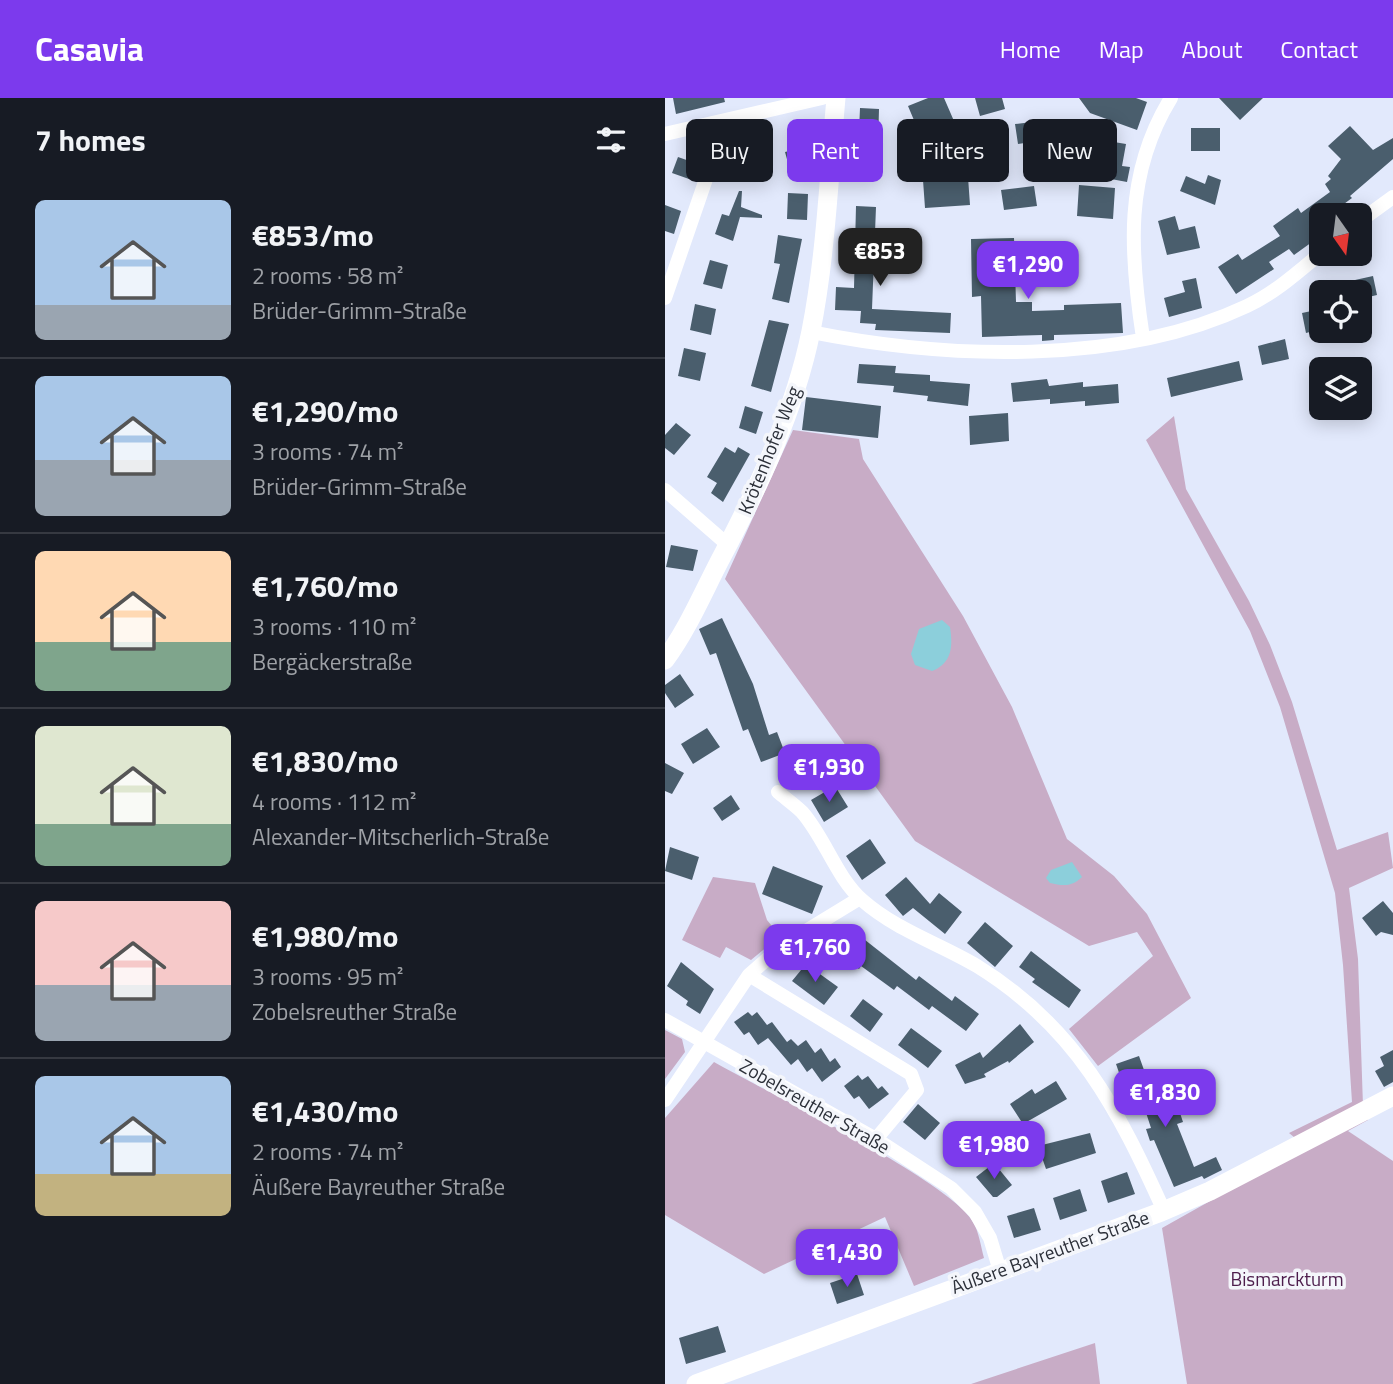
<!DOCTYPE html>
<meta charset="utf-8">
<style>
:root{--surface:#171b24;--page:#242831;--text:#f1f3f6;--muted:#9ea1a6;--line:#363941;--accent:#7c3aed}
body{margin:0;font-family:"Titillium Web",sans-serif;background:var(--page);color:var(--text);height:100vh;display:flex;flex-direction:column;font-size:26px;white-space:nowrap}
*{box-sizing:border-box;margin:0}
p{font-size:23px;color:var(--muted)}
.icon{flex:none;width:38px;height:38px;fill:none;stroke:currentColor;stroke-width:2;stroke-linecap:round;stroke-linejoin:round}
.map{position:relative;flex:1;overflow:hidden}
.side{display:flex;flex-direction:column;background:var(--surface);width:665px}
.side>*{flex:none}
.banner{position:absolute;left:21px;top:21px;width:602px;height:63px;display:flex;gap:14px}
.needle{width:46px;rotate:166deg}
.fabs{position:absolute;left:644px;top:105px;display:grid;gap:14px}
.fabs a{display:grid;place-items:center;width:63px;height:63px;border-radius:10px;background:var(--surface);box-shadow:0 4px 18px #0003;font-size:35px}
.price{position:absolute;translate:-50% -60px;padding:0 16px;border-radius:14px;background:var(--accent);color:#fff;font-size:23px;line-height:46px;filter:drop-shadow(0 2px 4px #0008)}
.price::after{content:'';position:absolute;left:50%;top:42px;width:21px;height:16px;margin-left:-10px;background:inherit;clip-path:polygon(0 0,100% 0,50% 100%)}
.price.selected{background:#222;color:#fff}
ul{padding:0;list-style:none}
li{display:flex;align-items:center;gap:21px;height:175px;padding:0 35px}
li+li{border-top:2px solid var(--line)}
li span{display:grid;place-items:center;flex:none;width:196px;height:140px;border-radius:10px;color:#555}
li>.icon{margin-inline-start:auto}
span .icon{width:84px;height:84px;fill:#fffc;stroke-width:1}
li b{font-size:30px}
h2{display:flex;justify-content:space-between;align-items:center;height:84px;padding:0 35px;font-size:30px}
.tag{padding:0 24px;border-radius:10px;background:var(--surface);box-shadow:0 4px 18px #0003;font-size:24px;line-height:63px}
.tag.selected{background:var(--accent);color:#fff}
header{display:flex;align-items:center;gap:42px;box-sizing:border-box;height:98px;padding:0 35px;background:var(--accent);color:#fff}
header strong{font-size:33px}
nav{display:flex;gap:38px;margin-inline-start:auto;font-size:24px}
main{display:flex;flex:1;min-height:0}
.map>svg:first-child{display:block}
.green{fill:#c8acc6}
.water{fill:#8ccfdb}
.building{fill:#4a5e6d}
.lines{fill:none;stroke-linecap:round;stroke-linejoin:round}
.street{stroke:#fff;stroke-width:14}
.secondary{stroke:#fff;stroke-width:19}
.labels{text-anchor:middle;stroke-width:7;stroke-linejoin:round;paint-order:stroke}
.street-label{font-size:19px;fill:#2c3039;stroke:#f4f6fb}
.park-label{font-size:19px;fill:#4d1d4c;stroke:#f4f6fb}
</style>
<header>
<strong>Casavia</strong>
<nav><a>Home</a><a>Map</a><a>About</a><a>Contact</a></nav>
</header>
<main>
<section class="side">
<h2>7 homes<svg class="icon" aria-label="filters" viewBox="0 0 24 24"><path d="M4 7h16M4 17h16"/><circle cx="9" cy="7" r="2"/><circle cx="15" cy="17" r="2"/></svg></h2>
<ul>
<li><span style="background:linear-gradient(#a9c7e8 75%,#9aa5b1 0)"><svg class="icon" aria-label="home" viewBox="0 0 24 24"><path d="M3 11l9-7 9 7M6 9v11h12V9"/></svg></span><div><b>€853/mo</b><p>2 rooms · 58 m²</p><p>Brüder-Grimm-Straße</p></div></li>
<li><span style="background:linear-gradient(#a9c7e8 60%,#9aa5b1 0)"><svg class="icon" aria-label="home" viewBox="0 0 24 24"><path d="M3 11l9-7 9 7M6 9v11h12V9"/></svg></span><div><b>€1,290/mo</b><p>3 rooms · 74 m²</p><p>Brüder-Grimm-Straße</p></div></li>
<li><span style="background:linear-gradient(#ffd9b3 65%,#7fa58c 0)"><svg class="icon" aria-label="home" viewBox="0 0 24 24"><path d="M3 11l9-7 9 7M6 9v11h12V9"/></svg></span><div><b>€1,760/mo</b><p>3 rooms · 110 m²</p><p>Bergäckerstraße</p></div></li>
<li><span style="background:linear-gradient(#dfe7d0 70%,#7fa58c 0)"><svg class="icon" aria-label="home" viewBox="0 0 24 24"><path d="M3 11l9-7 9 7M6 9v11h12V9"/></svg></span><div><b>€1,830/mo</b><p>4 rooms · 112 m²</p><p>Alexander-Mitscherlich-Straße</p></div></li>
<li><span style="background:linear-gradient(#f6c9c9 60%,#9aa5b1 0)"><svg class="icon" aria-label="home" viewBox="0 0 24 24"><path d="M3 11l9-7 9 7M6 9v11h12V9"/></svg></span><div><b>€1,980/mo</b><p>3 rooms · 95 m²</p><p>Zobelsreuther Straße</p></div></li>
<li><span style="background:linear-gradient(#a9c7e8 70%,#c2b280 0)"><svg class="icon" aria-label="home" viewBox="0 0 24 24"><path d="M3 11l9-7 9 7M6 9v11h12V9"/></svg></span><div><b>€1,430/mo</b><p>2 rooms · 74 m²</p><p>Äußere Bayreuther Straße</p></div></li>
</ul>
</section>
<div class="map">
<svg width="728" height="1286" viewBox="0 0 728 1286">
<rect width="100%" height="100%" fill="#e2e9fc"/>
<path class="green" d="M509,318L521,391L584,503L605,547L627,604L672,752L723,734L728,770L684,790L693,861L698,1008L703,1022L683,1033L728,1063V1286H522L497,1130L641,1049L624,1035L687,1004L678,867L670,795L615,609L585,533L481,342Z
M128,332L194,341L198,361L298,518L347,609L402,741L449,778L482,816L526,900L433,968L404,931L488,858L472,834L424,848L250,743L60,481Z
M48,779L90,785L102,822L115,838L86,862L61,849L55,860L17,842Z
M0,932L17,941L20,954L0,981Z
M49,964C98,992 286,1084 308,1124C314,1134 316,1149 319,1160L249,1188L220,1119L99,1176L0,1117V1020Z
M430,1245L435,1286H306Z"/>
<path class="water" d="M277,522L285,529C288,549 287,565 267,573L250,567L246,556L254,531Z
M407,764L417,779C407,789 398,788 385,785L381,780L386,772Z"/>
<path class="building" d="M8,0H59L60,4L11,16Z
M263,0H279L292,30L259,46L243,8Z
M310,0H337L340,11L315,18Z
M414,0H471L482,4L472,32L425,15Z
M554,0H598L575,22Z
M195,10L214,11L212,83L192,82Z
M383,22L386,41L353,46L350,26Z
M685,28L708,52L728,40V61L685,98L687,100L664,117H656V132L651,136L654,139L629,157L624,151L604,164L609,171L571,196L553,169L573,156L577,162L615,138L608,128L633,110L636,115L665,94L660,86L666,81L663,78L676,61L663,48Z
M526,30H555V53H526Z
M425,40L461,46L457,68L465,69L462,84L446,81L449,67L421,62Z
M77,47L102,59L94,80L69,68Z
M141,49L145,67L125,72L120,54Z
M13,59L30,65L24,81L7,75Z
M543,77L556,82L550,107L515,93L521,78L540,86Z
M303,79L305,107L260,110L258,82Z
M414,87L450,90L448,121L412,118Z
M369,88L372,108L339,112L336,92Z
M74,93H77L76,109L97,117V120L75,119L68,143L50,136L57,116L64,118Z
M123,95L143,96L142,122L122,121Z
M0,107L16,113L9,136L0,133Z
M191,108L211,109L207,211L286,215L285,235L210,232L211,226L195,225L196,213L170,212L171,189L189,190Z
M510,118L514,132L530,128L535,150L502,157L493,123Z
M113,137L137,141L124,205L107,201L115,166L109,165Z
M349,140L351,204H367V213L399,212V207L456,205L458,235L389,237V242L377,243V237L317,239L316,198L307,199L306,141Z
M45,162L63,167L57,191L38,186Z
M708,178L712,197L695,201V194H683L681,184Z
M531,180L537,210L504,219L499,200L520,194L517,183Z
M30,206L51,211L46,237L25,232Z
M656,211V231L641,235L637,215Z
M104,222L124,226L106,294L86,288Z
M620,241L624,261L597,267L593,248Z
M19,250L41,255L35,283L13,278Z
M574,263L578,282L506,299L502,280Z
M194,266L231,268L230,275L265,277V283L305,286L303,308L262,303L263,298L228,294L229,288L192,285Z
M382,281L384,288L418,284V289L453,286L454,305L420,308V303L385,306V301L348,304L346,285Z
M141,299L216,308L213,340L137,332Z
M80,308L98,314L91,336L74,330Z
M343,315L344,343L305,347L304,318Z
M11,325L26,337L9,357L0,350V337Z
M60,349L70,355L73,349L85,356L58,404L46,395L52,385L42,379Z
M6,447L33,452L28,473L1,469Z
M57,520L88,586L104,637L112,634L120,655L96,664L83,631L78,633L51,555L45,557L34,531Z
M15,576L29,597L10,610L0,595V587Z
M42,630L55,649L28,666L16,646Z
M149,648L160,671L133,685L122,662Z
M0,665L19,675L7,696L0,693Z
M170,688L183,709L159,724L146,702Z
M66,697L75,711L57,723L48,710Z
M205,741L221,765L197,782L181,758Z
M5,749L34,759L27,782L0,773Z
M108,768L158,788L147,816L97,796Z
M241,779L265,806L274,795L297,814L280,836L248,810L238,818L220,797Z
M718,803L728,815V837L716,834L711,838L697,820Z
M320,824L348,848L330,869L302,845Z
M181,827L251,882L254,878L287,903L290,898L314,916L301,933L267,908L264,912L232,888L229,892L196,868L194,871L165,845Z
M366,853L416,892L404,910L367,884L370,881L354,869Z
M16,864L49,891L35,916L21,907L23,903L2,888Z
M141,866L173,889L159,907L127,883Z
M198,901L218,916L205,934L185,918Z
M83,914L87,918L92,914L102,927L107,924L122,944L126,941L133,948L141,942L150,955L156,950L165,964L170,960L176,969L157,984L147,970L142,974L133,961L126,967L103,940L93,947L84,934L79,937L69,924Z
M355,926L369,944L344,965L343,963L319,976L321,979L300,986L290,967L315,954L318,960Z
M246,930L277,953L263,970L233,947Z
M728,952V984L719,989L710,973L719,968L715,959Z
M474,958L489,1000L495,999L499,1013L513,1009L518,1024L512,1026L529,1069L551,1059L557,1072L539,1081L537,1078L509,1089L489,1042L485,1043L481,1031L486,1030L472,987L460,992L451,966Z
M193,977L197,982L203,978L213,991L217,988L224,996L204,1011L194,998L189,1001L179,988Z
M391,983L402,1001L358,1026L345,1006L367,991L370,996Z
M253,1006L275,1025L260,1042L238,1024Z
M425,1035L431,1055L381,1071L373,1048Z
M329,1065L347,1087L332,1099H328L311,1079Z
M462,1074L470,1096L443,1105L436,1083Z
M415,1091L422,1113L395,1122L388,1100Z
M369,1110L376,1132L349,1140L342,1118Z
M192,1176L199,1197L172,1206L165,1185Z
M53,1228L61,1254L21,1266L14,1240Z"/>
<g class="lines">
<path class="street" d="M0,36L157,0
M695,123L728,99
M0,200L61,23
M146,234C281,261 455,268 582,208C610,195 633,174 656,155
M478,240C465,155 459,76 506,0
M0,392L63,447
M113,694C120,700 130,707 137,714C160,740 171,779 197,802C231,832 273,845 312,868C411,929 453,1011 499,1113
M84,877L246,976L252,992L211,1041
M0,922L211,1041L286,1090L310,1114L325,1140L335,1173
M0,1002L84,877L118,847L195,800"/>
<path class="secondary" d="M0,562C22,532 37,497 54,464C92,392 130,313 146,233C161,157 164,77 171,0
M31,1286L496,1114L545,1093L728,998"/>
</g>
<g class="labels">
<g class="street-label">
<text transform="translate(104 352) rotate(-68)" y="7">Krötenhofer Weg</text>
<text transform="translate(150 1008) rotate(30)" y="7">Zobelsreuther Straße</text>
<text transform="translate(385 1154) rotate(-20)" y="7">Äußere Bayreuther Straße</text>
</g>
<g class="park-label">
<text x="622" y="1188">Bismarckturm</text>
</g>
</g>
</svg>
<div class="fabs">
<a><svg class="needle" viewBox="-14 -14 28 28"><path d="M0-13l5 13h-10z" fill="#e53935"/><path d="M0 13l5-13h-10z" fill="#9ea1a6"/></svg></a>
<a><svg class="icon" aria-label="locate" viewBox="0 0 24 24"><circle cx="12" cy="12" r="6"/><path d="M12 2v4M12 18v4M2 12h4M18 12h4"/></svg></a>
<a><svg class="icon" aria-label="layers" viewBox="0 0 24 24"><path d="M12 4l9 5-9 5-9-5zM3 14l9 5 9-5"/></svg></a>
</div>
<b class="price selected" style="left:215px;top:190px">€853</b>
<b class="price" style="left:363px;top:203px">€1,290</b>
<b class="price" style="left:164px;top:706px">€1,930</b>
<b class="price" style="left:150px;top:886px">€1,760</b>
<b class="price" style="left:500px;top:1031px">€1,830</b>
<b class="price" style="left:329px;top:1083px">€1,980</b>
<b class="price" style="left:182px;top:1191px">€1,430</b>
<div class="banner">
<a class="tag">Buy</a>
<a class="tag selected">Rent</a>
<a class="tag">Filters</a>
<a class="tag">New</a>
</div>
</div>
</main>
